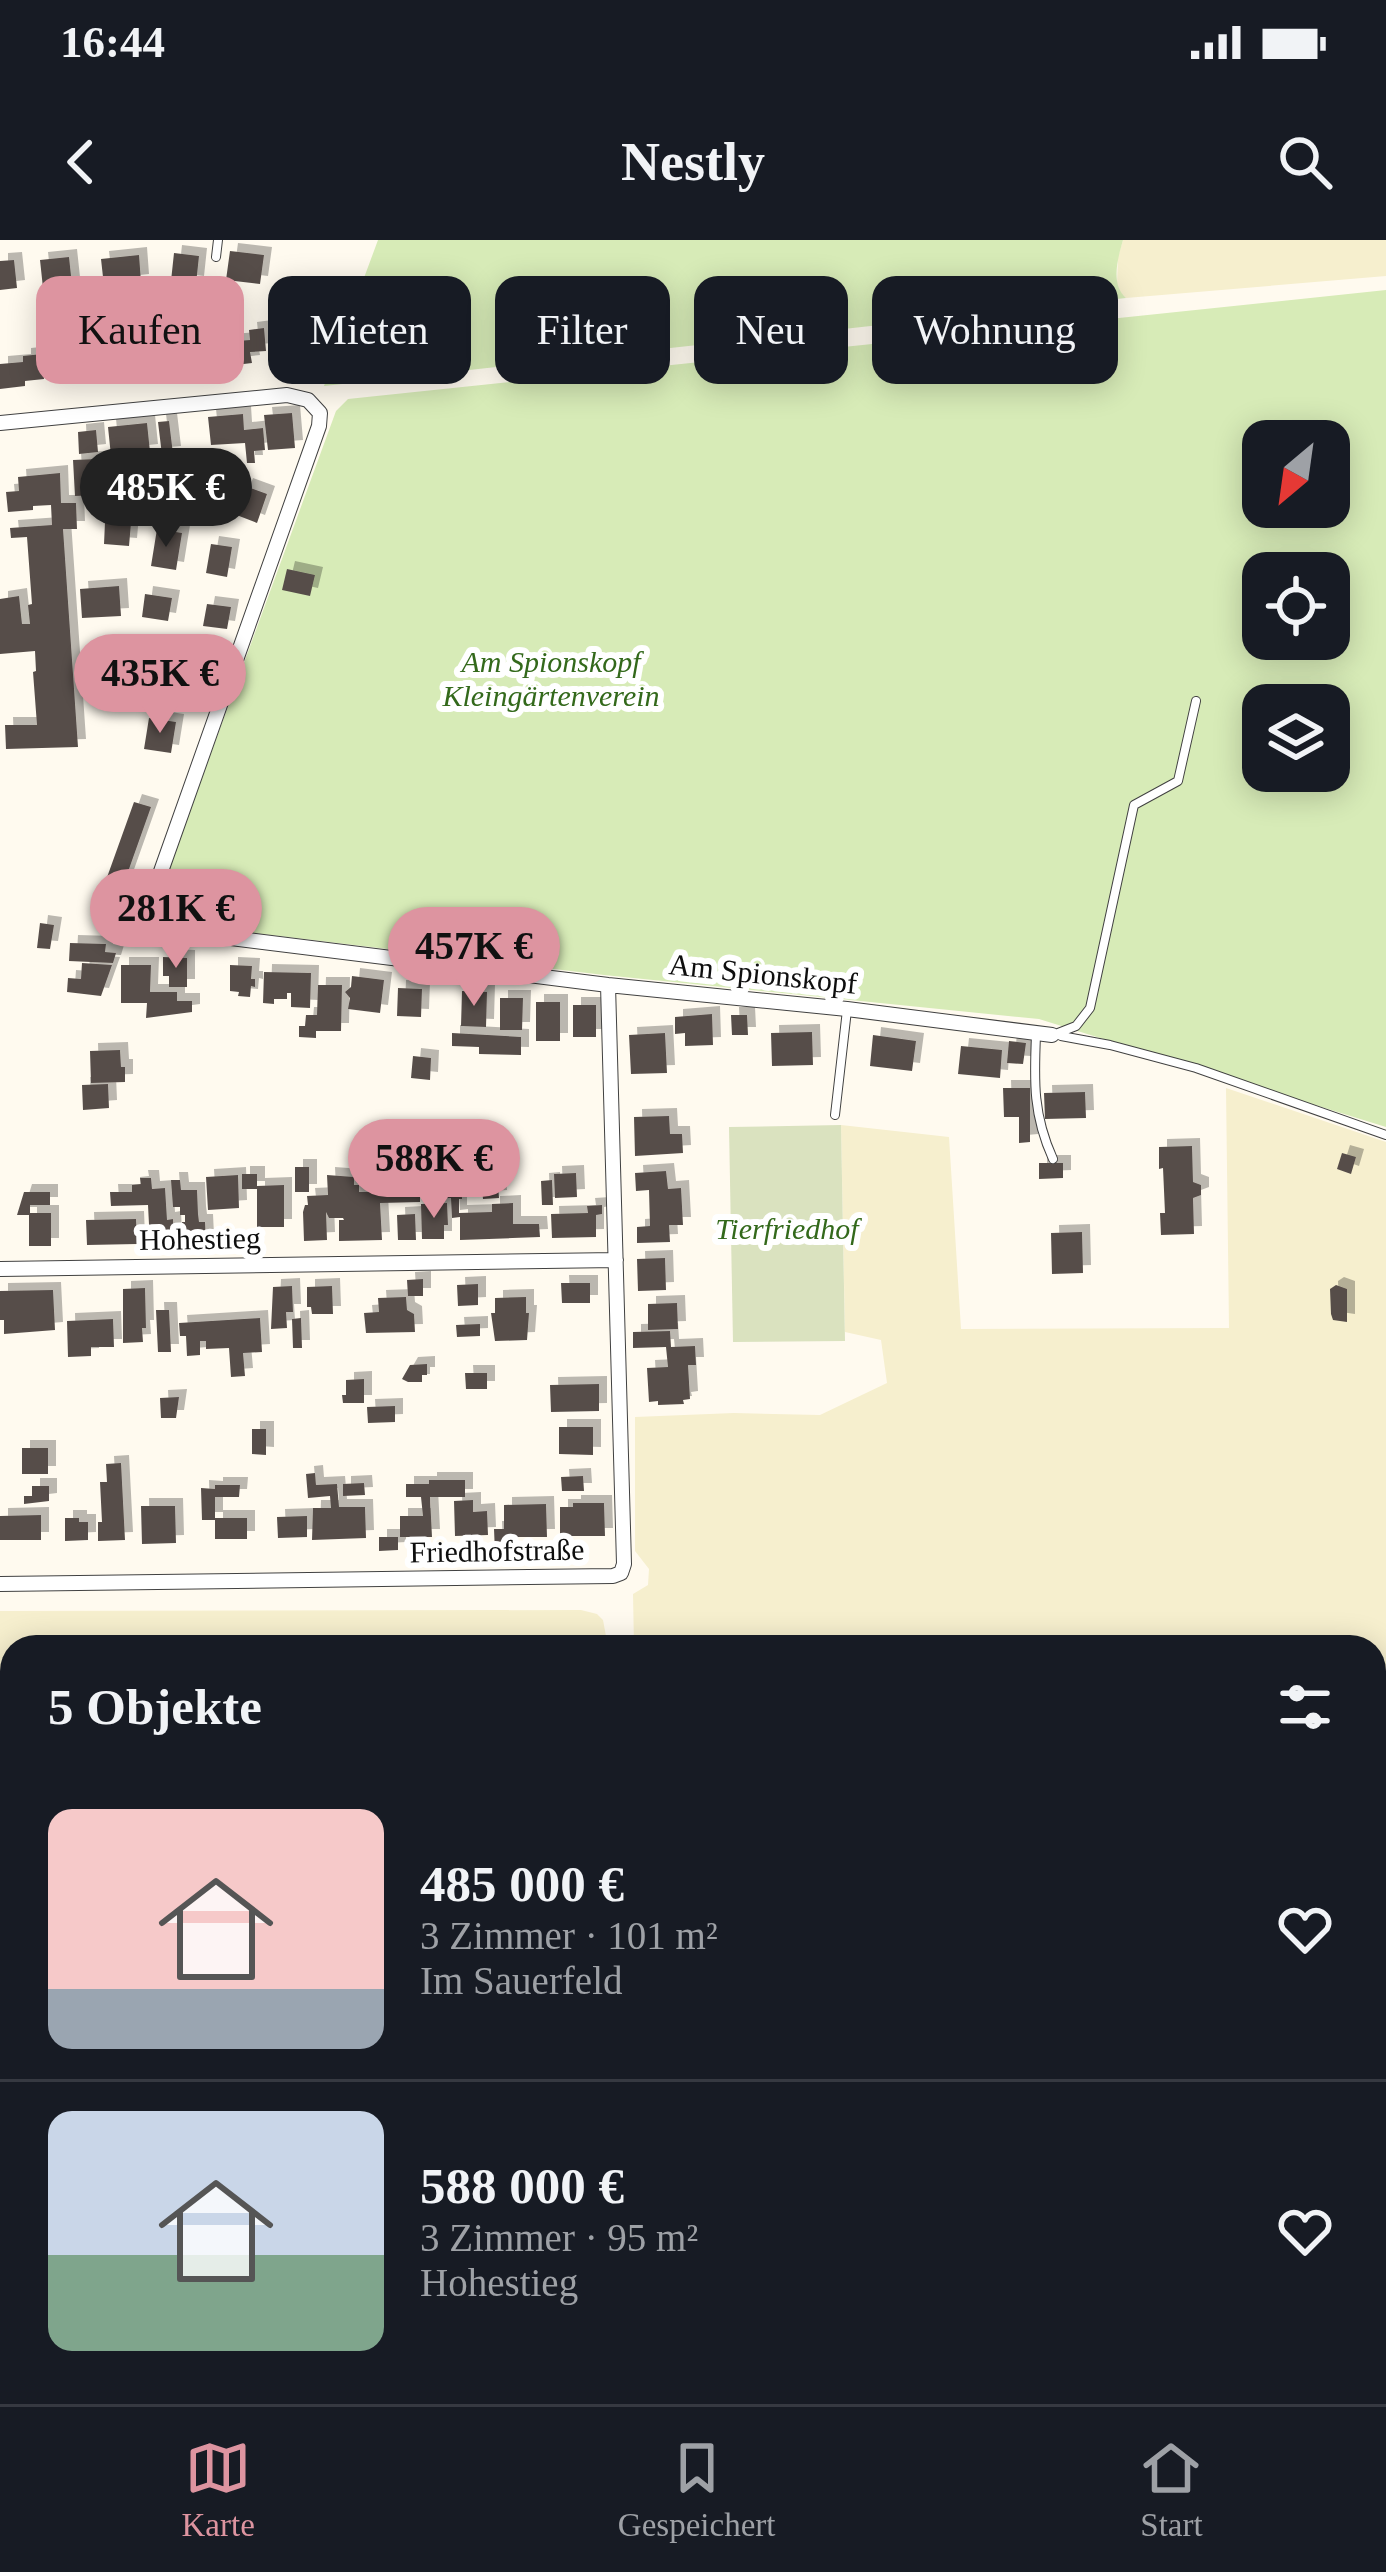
<!DOCTYPE html>
<html lang="de">
<meta charset="utf-8">
<style>
:root{--surface:#171b24;--page:#242831;--text:#f1f3f6;--muted:#9ea1a6;--line:#363941;--accent:#dd94a0}
body{margin:0;font-family:Georgia,serif;background:var(--page);color:var(--text);height:100vh;display:flex;flex-direction:column;font-size:45px;white-space:nowrap}
*{box-sizing:border-box;margin:0}
p{font-size:39px;color:var(--muted)}
.icon{flex:none;width:66px;height:66px;fill:none;stroke:currentColor;stroke-width:2;stroke-linecap:round;stroke-linejoin:round}
.map{position:relative;flex:1;overflow:hidden}
.details{position:absolute;left:0px;top:1395px;width:1386px;height:771px;display:flex;flex-direction:column;background:var(--surface);border-radius:36px 36px 0 0;box-shadow:0 6px 30px #0003}
.details>*{flex:none}
.hud{position:absolute;left:36px;top:36px;width:1314px;height:108px;display:flex;gap:24px}
.needle{width:78px;rotate:209deg}
.fabs{position:absolute;left:1242px;top:180px;display:grid;gap:24px}
.fabs a{display:grid;place-items:center;width:108px;height:108px;border-radius:24px;background:var(--surface);box-shadow:0 6px 30px #0003;font-size:60px}
.price{position:absolute;translate:-50% -102px;padding:0 27px;border-radius:42px;background:var(--accent);color:#111;font-size:39px;line-height:78px;filter:drop-shadow(0 3px 6px #0008)}
.price::after{content:'';position:absolute;left:50%;top:72px;width:36px;height:27px;margin-left:-18px;background:inherit;clip-path:polygon(0 0,100% 0,50% 100%)}
.price.active{background:#222;color:#fff}
ul{padding:0;list-style:none}
li{display:flex;align-items:center;gap:36px;height:300px;padding:0 48px}
li+li{border-top:3px solid var(--line)}
li span{display:grid;place-items:center;flex:none;width:336px;height:240px;border-radius:24px;color:#555}
li>.icon{margin-inline-start:auto}
span .icon{width:144px;height:144px;fill:#fffc;stroke-width:1}
li b{font-size:51px}
h2{display:flex;justify-content:space-between;align-items:center;height:144px;padding:0 48px;font-size:51px}
.chip{padding:0 42px;border-radius:24px;background:var(--surface);box-shadow:0 6px 30px #0003;font-size:42px;line-height:108px}
.chip.active{background:var(--accent);color:#111}
.status{display:flex;justify-content:space-between;align-items:center;height:84px;padding:0 60px;background:var(--surface);direction:ltr}
.status svg{height:33px;fill:currentColor}
header{display:flex;justify-content:space-between;align-items:center;height:156px;padding:0 48px;background:var(--surface);font-size:54px;font-weight:700}
.tabs{display:flex;justify-content:space-around;align-items:center;height:168px;border-top:3px solid var(--line);background:var(--surface);font-size:33px;color:var(--muted)}
.tabs a{display:grid;justify-items:center;gap:6px}
.tabs .active{color:var(--accent)}
.map>svg:first-child{display:block}
.farmland{fill:#f6efce}
.green{fill:#d7ebb7;fill-rule:evenodd}
.cemetery{fill:#dae2bf}
.lines{fill:none;stroke-linecap:round;stroke-linejoin:round}
.stream{stroke:#36a4d3;stroke-width:6}
.building{fill:#574e4a;filter:url(#shadow)}
.lane-casing{stroke:#414141;stroke-width:10}
.street-casing{stroke:#414141;stroke-width:16}
.lane{stroke:#fff;stroke-width:8}
.street{stroke:#fff;stroke-width:14}
.labels{text-anchor:middle;stroke-width:12;stroke-linejoin:round;paint-order:stroke}
.park-label{font-size:30px;font-style:italic;fill:#33691b;stroke:#fff}
.street-label{font-size:30px;fill:#0e0e0e;stroke:#fff}
</style>
<div class="status"><b>16:44</b><svg viewBox="0 0 49 12"><path d="M0 12V9h3v3zM5 12V6h3v6zM10 12V3h3v9zM15 12V0h3v12zM26 1h20v11H26zM47 4h2v5h-2z"/></svg></div>
<header><svg class="icon" aria-label="back" viewBox="0 0 24 24"><path d="M15 5l-7 7 7 7"/></svg>Nestly<svg class="icon" aria-label="search" viewBox="0 0 24 24"><circle cx="10" cy="10" r="6"/><path d="M15 15l6 6"/></svg></header>
<div class="map">
<svg width="1386" height="2164" viewBox="0 0 1386 2164">
<defs>
<filter id="shadow"><feDropShadow dx="8" dy="-8" stdDeviation="0" flood-color="#0004"/></filter>
</defs>
<rect width="100%" height="100%" fill="#fffaef"/>
<path class="farmland" d="M1123,0H1386V36L1126,58L1118,51L1117,43L1118,17Z
M1226,848L1386,902V1464L1374,1470V1407H634L633,1354L648,1345L649,1329L635,1311V1177L734,1173L820,1175L887,1143L881,1100L845,1092L841,885L949,897L961,1089L1229,1088Z
M581,1370L597,1374L603,1380L608,1407H12V1702L0,1700V1371Z
M1386,1874V2164H606L583,2154H1374V1877Z
M239,2154H511L550,2164H96L136,2157Z"/>
<path class="green" d="M378,0H1123C1118,18 1110,44 1126,58L324,146Z
M1386,50V887L1039,779L604,735L188,685C163,677 159,663 165,639L336,171L348,159ZM1263,201H1329V267H1263ZM1263,333H1329V399H1263ZM1263,465H1329V531H1263Z
M1386,1464V1874L1374,1877V1470Z
M0,1806L12,1832V2154H24L13,2164H0Z"/>
<path class="cemetery" d="M841,885L845,1101L733,1102L729,887Z"/>
<g class="lines">
<path class="stream" d="M1374,1812L1386,1810
M0,1849L12,1848"/>
</g>
<path class="building" d="M230,11L264,15L260,44L226,40Z
M174,13L199,16L196,44L171,41Z
M139,15L141,42L104,46L101,19Z
M69,17L72,45L43,48L40,20Z
M14,20L17,48L0,50V21Z
M300,87L303,112L276,115L273,91Z
M264,88L266,111L250,112L252,123L227,126L224,102L250,100L249,90Z
M203,93L206,122L179,126L175,96Z
M156,103L158,127L142,129V133L117,136L115,112L140,110L139,104Z
M91,113L94,140L69,142L66,116Z
M42,114L44,139L25,141V146L0,149V124L23,122V116Z
M292,173L295,208L268,210L264,175Z
M243,174L244,190L263,188L265,210L254,211L255,223H247L245,203L211,205L208,177Z
M169,181L173,214L162,215L158,182Z
M147,183L150,212L111,216L108,187Z
M96,190L98,212L79,214L78,192Z
M97,219L99,255L75,256L73,220Z
M60,233L61,263H76L77,289H63L78,507L6,509L5,485H37L33,432L36,431L35,411L0,414V359L19,356L22,384H30L28,365L32,364L27,297L11,298L10,288L52,285L51,265L33,266V270L8,272L6,252L19,251L18,237Z
M245,246L267,254L257,283L234,274Z
M205,260L223,263L219,283L201,280Z
M105,282L131,283L129,306L104,304Z
M157,289L182,293L176,330L151,326Z
M211,304L232,307L227,337L206,333Z
M287,329L315,335L310,356L282,350Z
M119,346L121,376L82,378L80,349Z
M145,354L172,358L168,381L142,377Z
M207,364L231,367L227,389L203,386Z
M102,417L142,422L140,443L99,438Z
M149,478L176,482L171,513L144,509Z
M134,562L151,567L113,674L96,668Z
M40,683L54,685L50,709L37,708Z
M70,703L106,704L105,712L116,713L113,723L69,721Z
M163,717L187,718V747H169V736H163Z
M82,723L112,725L101,756L67,752L68,738L81,739Z
M121,725H151L150,752H177V761H192V772L146,778L147,763H121Z
M230,725L252,726L251,739H255V747L251,746L250,757L238,756L239,752L230,751Z
M264,732L311,733L310,768L291,767V753H287V759H274V764L263,763Z
M352,736L384,740L380,773L348,769L350,758L345,752L351,747Z
M318,745H342L341,791H316V798L299,797V786H305L306,775H317Z
M398,748L422,749L421,777L397,776Z
M462,751L487,752L486,787L461,786Z
M500,758H523L522,790H500Z
M536,762H560V801H536Z
M573,765H596V797H573Z
M712,774L713,805L685,806V793L675,794V777Z
M731,775H747L748,795H732Z
M812,792L813,825L772,826L771,793Z
M452,793L521,797V815L479,814V807L452,806Z
M665,793L667,833L631,834L629,795Z
M873,795L916,801L912,831L870,826Z
M1009,801L1026,803L1023,824L1007,823Z
M961,806L1002,810L1000,838L958,834Z
M120,810L121,827H125V842L91,843L90,811Z
M413,816L431,818L430,840L411,838Z
M108,844L109,868L83,870L82,845Z
M1003,848H1030V902L1019,903V877H1004Z
M1085,852L1086,878L1045,879L1044,853Z
M669,876L670,894H682L683,913L635,916L634,877Z
M1192,906L1193,942L1201,945V955L1193,958L1194,994L1161,995L1160,973H1165L1163,928L1159,929V907Z
M1342,913L1356,917L1351,934L1337,929Z
M1039,923H1063V938L1039,939Z
M295,927H309V952H295Z
M438,930H449L450,943H452L451,930H461L462,959H459V973L492,972V964L513,963V984H539L540,997L460,1000V977L452,978L451,958H442V952H438Z
M666,931L668,949L681,948L683,985H669L670,1002L637,1003V987L650,986L649,950L636,951L635,933Z
M576,933L577,957L555,958L554,934Z
M242,934H257V946L284,945V987H257V949H242Z
M238,935L239,968L208,970L206,937Z
M327,935L354,937V945H359V952H380L379,942H420V962L380,963L382,1000L339,1001V980H344L343,978H329L326,972L327,1000L304,1001L303,972L305,965H308L307,956L328,955Z
M140,938H151L152,949L165,948L167,980L173,979L174,1003L150,1004L148,965L111,966L110,952H132V945L141,944Z
M492,938L493,946L498,945L499,958L483,959L481,939Z
M171,940H180L181,950H197L198,974L199,982H205L206,1003L183,1004L182,982H185V975H180V967H173Z
M552,940L553,965H542L541,941Z
M24,952H50V965H30V973H51V1006H29V975H17Z
M447,963L448,985H444V999H422L421,964Z
M602,965V974L596,975V997L552,998L551,974L588,973L587,966Z
M415,974L416,1000H398L397,975Z
M136,979L137,1004L87,1005L86,980Z
M1082,992L1083,1033L1052,1034L1051,993Z
M665,1018L666,1050L638,1051L637,1019Z
M423,1039V1056H408L407,1040Z
M561,1043H590V1063H562Z
M478,1044V1065L458,1066L457,1045Z
M1336,1045L1347,1049V1082L1333,1080L1331,1074L1330,1049Z
M292,1046L293,1072H286L287,1088L271,1089L273,1047Z
M332,1046L333,1074H312L311,1067H307V1047Z
M145,1048L146,1088H142L143,1102L123,1103V1049Z
M53,1050L55,1090L4,1094V1080H0V1051Z
M406,1057L407,1070L414,1074L415,1092L366,1093L364,1073L379,1072L378,1058Z
M526,1057V1073H529L527,1100L495,1101L491,1073H495V1058Z
M677,1063L678,1089L648,1090V1064Z
M156,1070H169L171,1112H158Z
M260,1078L262,1112L243,1113L245,1136L231,1137L229,1108L206,1109V1101H200V1115L187,1116L186,1096H180L179,1083Z
M301,1078L302,1108H293L292,1079Z
M113,1079L114,1107H91V1116L68,1117L67,1081Z
M480,1084V1096L457,1097L456,1085Z
M670,1091L671,1107L695,1106L696,1125H688L690,1159L683,1160L684,1164L658,1165V1161L649,1162L647,1128L668,1127L666,1107L633,1108V1092Z
M427,1124V1135H422V1142H408L402,1139L410,1125Z
M465,1133H487V1149H466Z
M364,1139V1163H343L342,1155H346V1140Z
M599,1144V1171L551,1172L550,1145Z
M179,1157L176,1178H161L160,1158Z
M395,1166V1182L368,1183L367,1167Z
M559,1187H593V1215L559,1214Z
M252,1189H266V1215L252,1214Z
M22,1208H48V1234H22Z
M121,1223L125,1300L98,1301V1282H102L100,1242H107L106,1224Z
M315,1233L316,1245L337,1244L339,1267H365L366,1298L312,1300L313,1268H331L330,1256L308,1258L306,1234Z
M583,1236L584,1251H562L561,1237Z
M429,1240H465V1257H430L432,1297H400V1276H423L421,1257H406V1244H429Z
M364,1243L365,1255L343,1256V1244Z
M215,1245H240L239,1257H215V1280H202L201,1248L215,1249Z
M32,1246H49V1261L24,1264V1256H32Z
M473,1260V1272L487,1271L488,1295L455,1296L454,1261Z
M573,1263H604L605,1296H560V1267H573Z
M546,1264L547,1297H510V1313H495L494,1289H504V1265Z
M141,1266H175L176,1303L142,1304Z
M41,1275V1300H0V1276Z
M307,1276V1297L278,1298L277,1277Z
M65,1278H79V1282H88V1300L65,1301Z
M215,1278H247V1299H215Z
M379,1297H398V1310L379,1311Z"/>
<g class="lines">
<defs>
<path id="lane" d="M216,17L218,0
M1036,795C1034,842 1033,875 1053,919
M1053,795L1076,786L1090,768L1134,565L1178,541L1196,461
M1061,796L1110,805L1196,828L1386,895
M835,875L847,770
M0,1733L12,1731
M558,2154L580,2164"/>
<path id="street" d="M0,183L287,155L308,160L320,173L319,186L154,651C148,672 154,685 175,691L608,745L847,769L1052,795
M0,1029L616,1020
M0,1344L613,1336L621,1333L624,1324L608,745
M0,1791L12,1803
M46,2164L65,2154"/>
</defs>
<use href="#lane" class="lane-casing"/>
<use href="#street" class="street-casing"/>
<use href="#lane" class="lane"/>
<use href="#street" class="street"/>
</g>
<g class="labels">
<g class="park-label">
<text x="551" y="432">Am Spionskopf<tspan x="551" dy="34">Kleingärtenverein</tspan></text>
<text x="787" y="999">Tierfriedhof</text>
</g>
<g class="street-label">
<text transform="translate(763 734) rotate(6)" y="10">Am Spionskopf</text>
<text transform="translate(200 999) rotate(-1)" y="10">Hohestieg</text>
<text transform="translate(497 1311) rotate(-1)" y="10">Friedhofstraße</text>
</g>
</g>
</svg>
<div class="fabs">
<a><svg class="needle" viewBox="-14 -14 28 28"><path d="M0-13l5 13h-10z" fill="#e53935"/><path d="M0 13l5-13h-10z" fill="#9ea1a6"/></svg></a>
<a><svg class="icon" aria-label="locate" viewBox="0 0 24 24"><circle cx="12" cy="12" r="6"/><path d="M12 2v4M12 18v4M2 12h4M18 12h4"/></svg></a>
<a><svg class="icon" aria-label="layers" viewBox="0 0 24 24"><path d="M12 4l9 5-9 5-9-5zM3 14l9 5 9-5"/></svg></a>
</div>
<b class="price active" style="left:166px;top:310px">485K €</b>
<b class="price" style="left:160px;top:496px">435K €</b>
<b class="price" style="left:176px;top:731px">281K €</b>
<b class="price" style="left:474px;top:769px">457K €</b>
<b class="price" style="left:434px;top:981px">588K €</b>
<div class="hud">
<a class="chip active">Kaufen</a>
<a class="chip">Mieten</a>
<a class="chip">Filter</a>
<a class="chip">Neu</a>
<a class="chip">Wohnung</a>
</div>
<section class="details">
<h2>5 Objekte<svg class="icon" aria-label="filters" viewBox="0 0 24 24"><path d="M4 7h16M4 17h16"/><circle cx="9" cy="7" r="2"/><circle cx="15" cy="17" r="2"/></svg></h2>
<ul>
<li><span style="background:linear-gradient(#f6c9c9 75%,#9aa5b1 0)"><svg class="icon" aria-label="home" viewBox="0 0 24 24"><path d="M3 11l9-7 9 7M6 9v11h12V9"/></svg></span><div><b>485 000 €</b><p>3 Zimmer · 101 m²</p><p>Im Sauerfeld</p></div><svg class="icon" aria-label="heart" viewBox="0 0 24 24"><path d="M12 20l-8-8c-3-5 5-10 8-4 3-6 11-1 8 4z"/></svg></li>
<li><span style="background:linear-gradient(#c9d6e8 60%,#7fa58c 0)"><svg class="icon" aria-label="home" viewBox="0 0 24 24"><path d="M3 11l9-7 9 7M6 9v11h12V9"/></svg></span><div><b>588 000 €</b><p>3 Zimmer · 95 m²</p><p>Hohestieg</p></div><svg class="icon" aria-label="heart" viewBox="0 0 24 24"><path d="M12 20l-8-8c-3-5 5-10 8-4 3-6 11-1 8 4z"/></svg></li>
</ul>
</section>
</div>
<nav class="tabs">
<a class="active"><svg class="icon" aria-label="map" viewBox="0 0 24 24"><path d="M3 6l6-2 6 2 6-2v14l-6 2-6-2-6 2zM9 4v14M15 6v14"/></svg>Karte</a>
<a><svg class="icon" aria-label="saved" viewBox="0 0 24 24"><path d="M7 4h10v16l-5-4-5 4z"/></svg>Gespeichert</a>
<a><svg class="icon" aria-label="home" viewBox="0 0 24 24"><path d="M3 11l9-7 9 7M6 9v11h12V9"/></svg>Start</a>
</nav>
